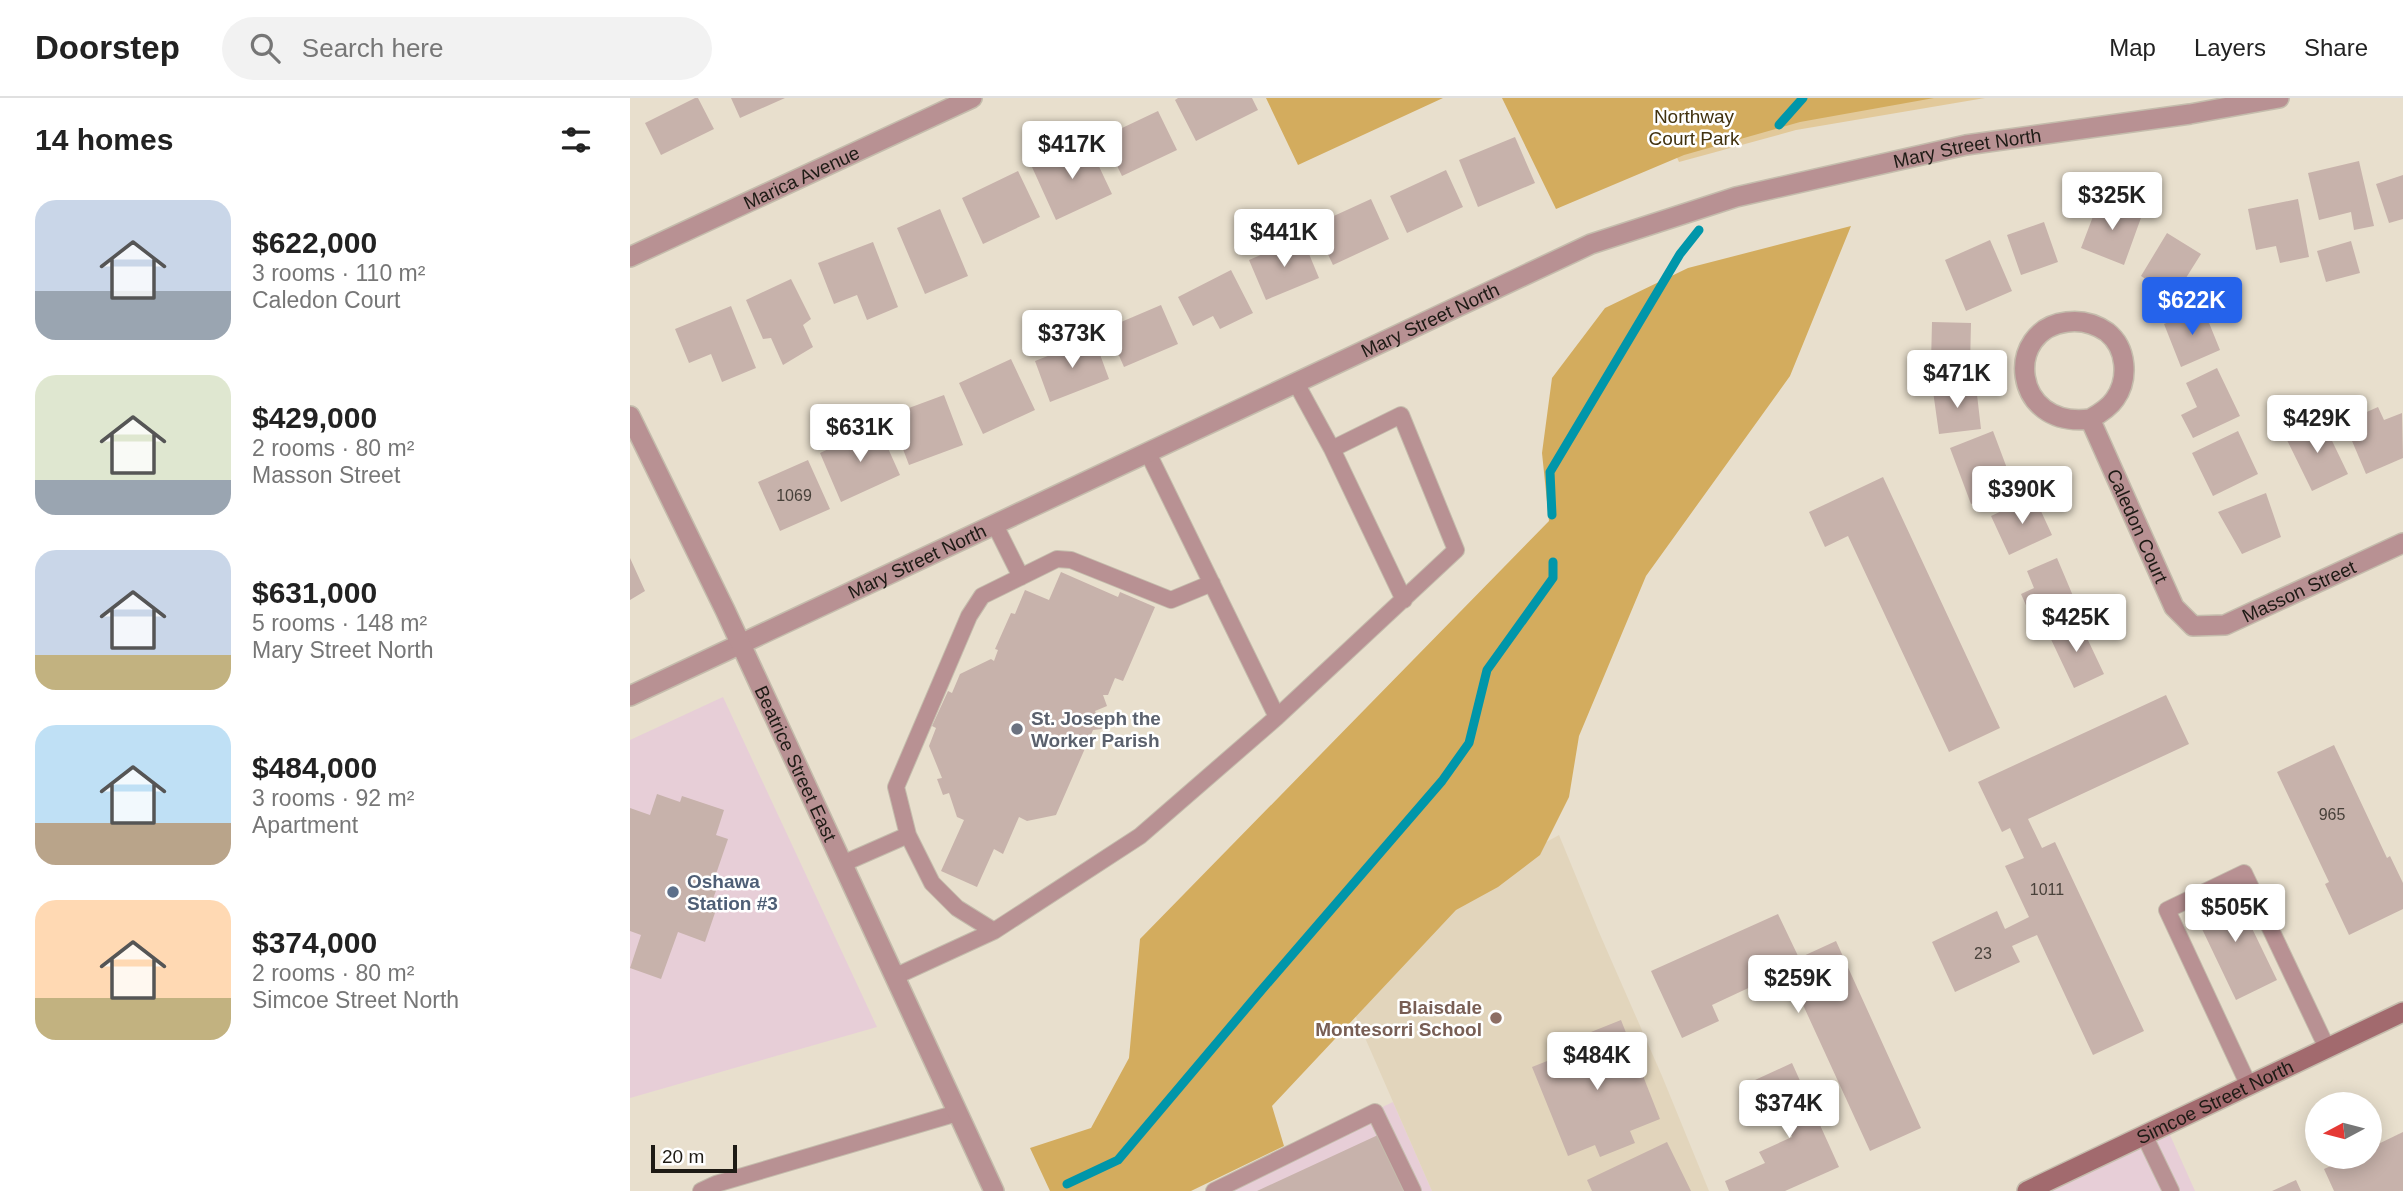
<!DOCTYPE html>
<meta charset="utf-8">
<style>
:root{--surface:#fff;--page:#f2f2f2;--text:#222;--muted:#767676;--line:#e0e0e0;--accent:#2563eb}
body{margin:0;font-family:Arial,sans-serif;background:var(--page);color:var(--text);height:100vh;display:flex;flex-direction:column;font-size:26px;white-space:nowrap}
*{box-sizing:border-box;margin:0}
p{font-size:23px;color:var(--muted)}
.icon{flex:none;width:38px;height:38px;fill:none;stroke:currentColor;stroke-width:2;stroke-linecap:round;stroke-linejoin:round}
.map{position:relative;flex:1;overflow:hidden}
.side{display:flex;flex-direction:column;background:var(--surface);width:630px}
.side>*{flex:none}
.needle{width:46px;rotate:263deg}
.buttons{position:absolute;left:1675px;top:994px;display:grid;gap:14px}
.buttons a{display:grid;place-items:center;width:77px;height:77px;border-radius:50%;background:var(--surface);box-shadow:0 4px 18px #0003;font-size:35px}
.scale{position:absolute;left:21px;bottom:18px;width:86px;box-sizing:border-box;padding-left:7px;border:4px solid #1e1b15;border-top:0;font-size:19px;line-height:24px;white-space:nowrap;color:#1e1b15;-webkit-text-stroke:5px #fff;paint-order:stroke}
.price{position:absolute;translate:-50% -60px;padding:0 16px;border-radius:7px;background:#fff;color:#222;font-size:23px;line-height:46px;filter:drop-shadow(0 2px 4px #0008)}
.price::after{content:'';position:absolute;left:50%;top:42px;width:21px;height:16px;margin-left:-10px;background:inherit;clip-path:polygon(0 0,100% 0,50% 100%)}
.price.current{background:var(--accent);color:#fff}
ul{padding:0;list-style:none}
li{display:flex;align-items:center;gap:21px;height:175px;padding:0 35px}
li span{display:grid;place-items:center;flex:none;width:196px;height:140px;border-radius:21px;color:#555}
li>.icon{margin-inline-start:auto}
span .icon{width:84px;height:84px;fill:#fffc;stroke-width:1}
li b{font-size:30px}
h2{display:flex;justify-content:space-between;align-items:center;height:84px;padding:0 35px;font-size:30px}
header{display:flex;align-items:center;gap:42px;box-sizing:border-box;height:98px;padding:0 35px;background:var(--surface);border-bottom:2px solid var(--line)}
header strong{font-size:33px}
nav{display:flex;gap:38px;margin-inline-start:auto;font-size:24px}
.search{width:490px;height:63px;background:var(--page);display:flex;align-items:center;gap:18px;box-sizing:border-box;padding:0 24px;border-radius:38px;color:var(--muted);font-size:26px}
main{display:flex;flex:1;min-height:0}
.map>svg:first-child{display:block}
.commercial{fill:#e7ced7}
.built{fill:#e2d5bc}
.green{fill:#e2c99a}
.forest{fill:#d3ac5e}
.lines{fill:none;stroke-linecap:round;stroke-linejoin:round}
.stream{stroke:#0096aa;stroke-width:9}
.building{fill:#c7b2ab}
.service-casing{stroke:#c4bcac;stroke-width:18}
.minor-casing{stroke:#c4bcac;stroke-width:22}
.tertiary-casing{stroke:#c4bcac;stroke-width:22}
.secondary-casing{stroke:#c4bcac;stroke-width:22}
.service{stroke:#b89193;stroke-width:16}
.minor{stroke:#b89193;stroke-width:19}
.tertiary{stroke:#b89193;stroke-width:19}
.secondary{stroke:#a26a6e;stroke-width:19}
.worship-dot{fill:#6b7280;stroke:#fff;stroke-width:2.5}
.service-dot{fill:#5c6f8a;stroke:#fff;stroke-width:2.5}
.education-dot{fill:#8d6e63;stroke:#fff;stroke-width:2.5}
.labels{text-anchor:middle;stroke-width:5;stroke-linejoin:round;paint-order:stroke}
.number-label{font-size:16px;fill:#48413a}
.park-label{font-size:19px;fill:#42320f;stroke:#fff}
.street-label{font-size:19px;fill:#1e1b15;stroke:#fff}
.worship-label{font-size:19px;font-weight:bold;fill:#5b616d;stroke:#fff;text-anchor:start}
.service-label{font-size:19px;font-weight:bold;fill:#4e5e75;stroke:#fff;text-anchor:start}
.education-label{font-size:19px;font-weight:bold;fill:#785e54;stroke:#fff;text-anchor:end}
</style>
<header>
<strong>Doorstep</strong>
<div class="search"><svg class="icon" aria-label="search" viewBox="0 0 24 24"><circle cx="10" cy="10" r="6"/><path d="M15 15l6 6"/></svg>Search here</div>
<nav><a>Map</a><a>Layers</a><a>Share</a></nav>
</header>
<main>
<section class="side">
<h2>14 homes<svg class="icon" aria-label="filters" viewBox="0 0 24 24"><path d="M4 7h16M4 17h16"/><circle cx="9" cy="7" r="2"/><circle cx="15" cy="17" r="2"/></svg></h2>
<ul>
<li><span style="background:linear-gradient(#c9d6e8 65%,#9aa5b1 0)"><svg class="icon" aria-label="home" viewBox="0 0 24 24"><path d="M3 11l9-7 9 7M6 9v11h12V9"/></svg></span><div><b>$622,000</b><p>3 rooms · 110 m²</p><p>Caledon Court</p></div></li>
<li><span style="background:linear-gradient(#dfe7d0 75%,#9aa5b1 0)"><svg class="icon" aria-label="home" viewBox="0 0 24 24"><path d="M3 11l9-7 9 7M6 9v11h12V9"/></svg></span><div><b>$429,000</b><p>2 rooms · 80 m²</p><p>Masson Street</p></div></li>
<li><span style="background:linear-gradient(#c9d6e8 75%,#c2b280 0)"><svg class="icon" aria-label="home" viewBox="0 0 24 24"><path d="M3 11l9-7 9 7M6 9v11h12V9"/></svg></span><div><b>$631,000</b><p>5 rooms · 148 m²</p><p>Mary Street North</p></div></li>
<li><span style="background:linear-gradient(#bfe0f5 70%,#b9a48a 0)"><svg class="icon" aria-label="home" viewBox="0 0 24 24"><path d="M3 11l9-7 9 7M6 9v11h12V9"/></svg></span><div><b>$484,000</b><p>3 rooms · 92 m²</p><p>Apartment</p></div></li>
<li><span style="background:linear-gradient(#ffd9b3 70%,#c2b280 0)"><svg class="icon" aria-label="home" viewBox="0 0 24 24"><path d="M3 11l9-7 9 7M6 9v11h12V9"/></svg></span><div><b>$374,000</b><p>2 rooms · 80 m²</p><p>Simcoe Street North</p></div></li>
</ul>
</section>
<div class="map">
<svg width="1773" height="1093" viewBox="0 0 1773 1093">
<rect width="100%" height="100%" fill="#e8dfcd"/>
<path class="commercial" d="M93,599L247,929L0,1000V642Z
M763,1004L802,1093H575Z
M1536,1028L1565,1093H1401Z"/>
<path class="built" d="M929,737L968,832L1032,978L1079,1093H802L701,862Z"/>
<path class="green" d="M1020,0H1355L1166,32L1049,64Z"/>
<path class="forest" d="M636,0H813L668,67Z
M872,0H1304L1170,24L1054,57L926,111Z
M1221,128L1160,278L1016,478L949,638L939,699L910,757L868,789L826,812L642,1008L654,1048L561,1093H420L400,1050L461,1030L499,960L510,841L919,423L912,355L922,280L975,210L1058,170Z"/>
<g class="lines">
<path class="stream" d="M1149,27L1173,0
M922,417L920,374L1050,156L1069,132
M437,1086L488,1062L629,895L812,683L839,645L857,572L923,480V464"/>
</g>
<path class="building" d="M65,0H68L84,31L31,57L15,25Z
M101,0H155L110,20Z
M548,0H622L628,12L566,43L545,2Z
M528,13L547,52L492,78L473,39Z
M885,39L905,85L848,109L829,62Z
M457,43L482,96L426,122L402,69Z
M1729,63L1744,128L1724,132L1721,114L1689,122L1678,75Z
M816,72L833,109L777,135L760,98Z
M388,73L410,119L353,146L332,100Z
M1773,77V121L1759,125L1746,86Z
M1470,100L1512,117L1494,167L1451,150Z
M741,101L759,141L703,167L684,127Z
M1668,101L1679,159L1650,165L1646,148L1626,152L1618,111Z
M310,111L338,178L295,196L267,130Z
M1414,124L1428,164L1391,177L1377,137Z
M1537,135L1571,156L1544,199L1511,178Z
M672,139L689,180L636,202L619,162Z
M1360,142L1382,193L1336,213L1315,162Z
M1721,143L1730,175L1696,184L1687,153Z
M243,144L268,209L237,222L227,197L204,206L188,165Z
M601,172L623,215L590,231L583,218L563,228L548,199Z
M161,181L181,221L173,227L183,249L153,267L141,240L133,241L116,202Z
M531,207L548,246L494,269L477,230Z
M101,208L126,270L92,284L81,256L59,265L45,231Z
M1573,210L1590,252L1551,269L1534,226Z
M1302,224L1341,225L1340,267L1301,266Z
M464,240L479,281L420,304L405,263Z
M381,261L405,312L353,336L329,285Z
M1587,270L1610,318L1563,340L1551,317L1567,309L1556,285Z
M1346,288L1351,331L1309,336L1303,293Z
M314,297L333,347L279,367L260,317Z
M1748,309L1754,322L1772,315L1773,360L1736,376L1714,324Z
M1691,320L1718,376L1682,393L1655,338Z
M248,328L270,377L211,404L190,355Z
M1363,333L1384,389L1341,406L1320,350Z
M1608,333L1628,376L1583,398L1562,355Z
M178,362L200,411L150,433L128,384Z
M1253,379L1370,630L1319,654L1218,438L1195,449L1179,414Z
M1636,395L1651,439L1612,456L1588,414Z
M1404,398L1422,437L1379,457L1361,418Z
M0,460L15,493L0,502Z
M1427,460L1446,505L1403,523L1391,496L1404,490L1397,473Z
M431,474L488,499L490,494L525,509L493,583L485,580L478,597H473L477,608L465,613L472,631L463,632L426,717L397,723L389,719L373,756L364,751L347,789L311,773L334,722L327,719L319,695L313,697L307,681L312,680L299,648L306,630L302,628L318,593L322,595L330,576L361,561L364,563L368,552L365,551L381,515L385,516L395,492L419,502Z
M1448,521L1474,576L1444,590L1418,535Z
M1536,597L1559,646L1398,721L1412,750L1425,744L1514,933L1463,957L1407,837L1382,848L1390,864L1325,894L1302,844L1367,813L1375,831L1399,819L1375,768L1394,760L1380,730L1372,734L1348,684Z
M1704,647L1757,760L1760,758L1773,785V811L1719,837L1695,786L1699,784L1647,674Z
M27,696L50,704L52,698L94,712L86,737L98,741L86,776L88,787L83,801L89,803L75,844L48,834L31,881L0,870L11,837L0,833V710L20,717Z
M1603,791L1647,882L1606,902L1562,810Z
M1148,816L1169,860L1206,843L1291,1030L1240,1053L1157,872L1082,907L1089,923L1052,940L1021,873Z
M991,922L1030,1021L1000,1033L1005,1045L970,1059L965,1047L938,1058L902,969L945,952L941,942Z
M1162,965L1209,1069L1155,1093H1099L1095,1083L1135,1065L1129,1054L1162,1039L1146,1004L1137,1008L1125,982Z
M1773,1034V1093H1704L1694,1071L1721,1059H1740V1050Z
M748,1037L774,1093H627Z
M1037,1044L1061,1093H962L957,1082Z
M1666,1082L1671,1093H1642Z"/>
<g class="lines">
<defs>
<path id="service" d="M702,351L774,502
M518,355L647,619
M365,427L391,479
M212,766L278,737
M364,833L327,810L302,785L278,737L266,689L339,518L352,498L427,461L441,462L541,502L582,485
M264,879L364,833L510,738L647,619L826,452L771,317L702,351L666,285
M1619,988L1537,812L1614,775L1697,950
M1515,1039L1541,1093
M71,1093L86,1086L327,1015
M584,1093L745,1014L783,1093"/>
<g id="minor">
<path id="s1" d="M0,159L342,0"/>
<path id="s2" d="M1460,321C1469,316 1479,310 1485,301C1499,281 1497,250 1477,234C1464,225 1452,222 1437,224C1374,231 1381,331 1460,321L1544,509L1563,528L1595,527L1773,445"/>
<path id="s3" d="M0,598L961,146L1106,99L1336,47L1560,16L1649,0"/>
</g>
<g id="tertiary">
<path id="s4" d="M0,318L95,512L364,1093"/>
</g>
<g id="secondary">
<path id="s5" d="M1397,1093L1773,914"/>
</g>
</defs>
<use href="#service" class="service-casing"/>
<use href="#minor" class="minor-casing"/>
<use href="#tertiary" class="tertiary-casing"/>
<use href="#secondary" class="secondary-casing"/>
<use href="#service" class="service"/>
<use href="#minor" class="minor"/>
<use href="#tertiary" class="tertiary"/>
<use href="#secondary" class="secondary"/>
</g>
<circle class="worship-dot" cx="387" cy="631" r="7"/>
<circle class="service-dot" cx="43" cy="794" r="7"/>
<circle class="education-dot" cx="866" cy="920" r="7"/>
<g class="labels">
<g class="number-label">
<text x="164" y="403">1069</text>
<text x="1702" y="722">965</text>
<text x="1417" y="797">1011</text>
<text x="1353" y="861">23</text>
</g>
<g class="park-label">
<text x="1064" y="25">Northway<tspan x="1064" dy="22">Court Park</tspan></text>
</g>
<g class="street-label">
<text dy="7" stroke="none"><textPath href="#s3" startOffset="1451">Mary Street North</textPath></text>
<text dy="7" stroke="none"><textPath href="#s1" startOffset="189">Marica Avenue</textPath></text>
<text dy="7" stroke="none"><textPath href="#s3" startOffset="884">Mary Street North</textPath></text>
<text dy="7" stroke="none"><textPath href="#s2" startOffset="429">Caledon Court</textPath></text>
<text dy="7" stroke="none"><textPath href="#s3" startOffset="317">Mary Street North</textPath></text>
<text dy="7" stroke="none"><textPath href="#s2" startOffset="658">Masson Street</textPath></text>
<text dy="7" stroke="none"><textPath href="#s4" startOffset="385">Beatrice Street East</textPath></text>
<text dy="7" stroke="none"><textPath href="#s5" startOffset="208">Simcoe Street North</textPath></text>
</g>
<g class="worship-label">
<text x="401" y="627">St. Joseph the<tspan x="401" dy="22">Worker Parish</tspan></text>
</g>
<g class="service-label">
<text x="57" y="790">Oshawa<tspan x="57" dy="22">Station #3</tspan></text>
</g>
<g class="education-label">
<text x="852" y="916">Blaisdale<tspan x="852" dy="22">Montesorri School</tspan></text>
</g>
</g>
</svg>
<div class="buttons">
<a><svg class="needle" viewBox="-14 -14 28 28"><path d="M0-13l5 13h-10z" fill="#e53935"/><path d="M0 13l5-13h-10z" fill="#767676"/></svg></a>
</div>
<div class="scale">20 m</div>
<b class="price" style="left:442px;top:83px">$417K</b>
<b class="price" style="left:1482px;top:134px">$325K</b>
<b class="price" style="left:654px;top:171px">$441K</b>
<b class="price current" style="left:1562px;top:239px">$622K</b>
<b class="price" style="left:442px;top:272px">$373K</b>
<b class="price" style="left:1327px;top:312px">$471K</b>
<b class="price" style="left:1687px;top:357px">$429K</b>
<b class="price" style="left:230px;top:366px">$631K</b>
<b class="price" style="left:1392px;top:428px">$390K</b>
<b class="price" style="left:1446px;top:556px">$425K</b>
<b class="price" style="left:1605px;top:846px">$505K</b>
<b class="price" style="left:1168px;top:917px">$259K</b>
<b class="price" style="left:967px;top:994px">$484K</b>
<b class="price" style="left:1159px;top:1042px">$374K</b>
</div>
</main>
